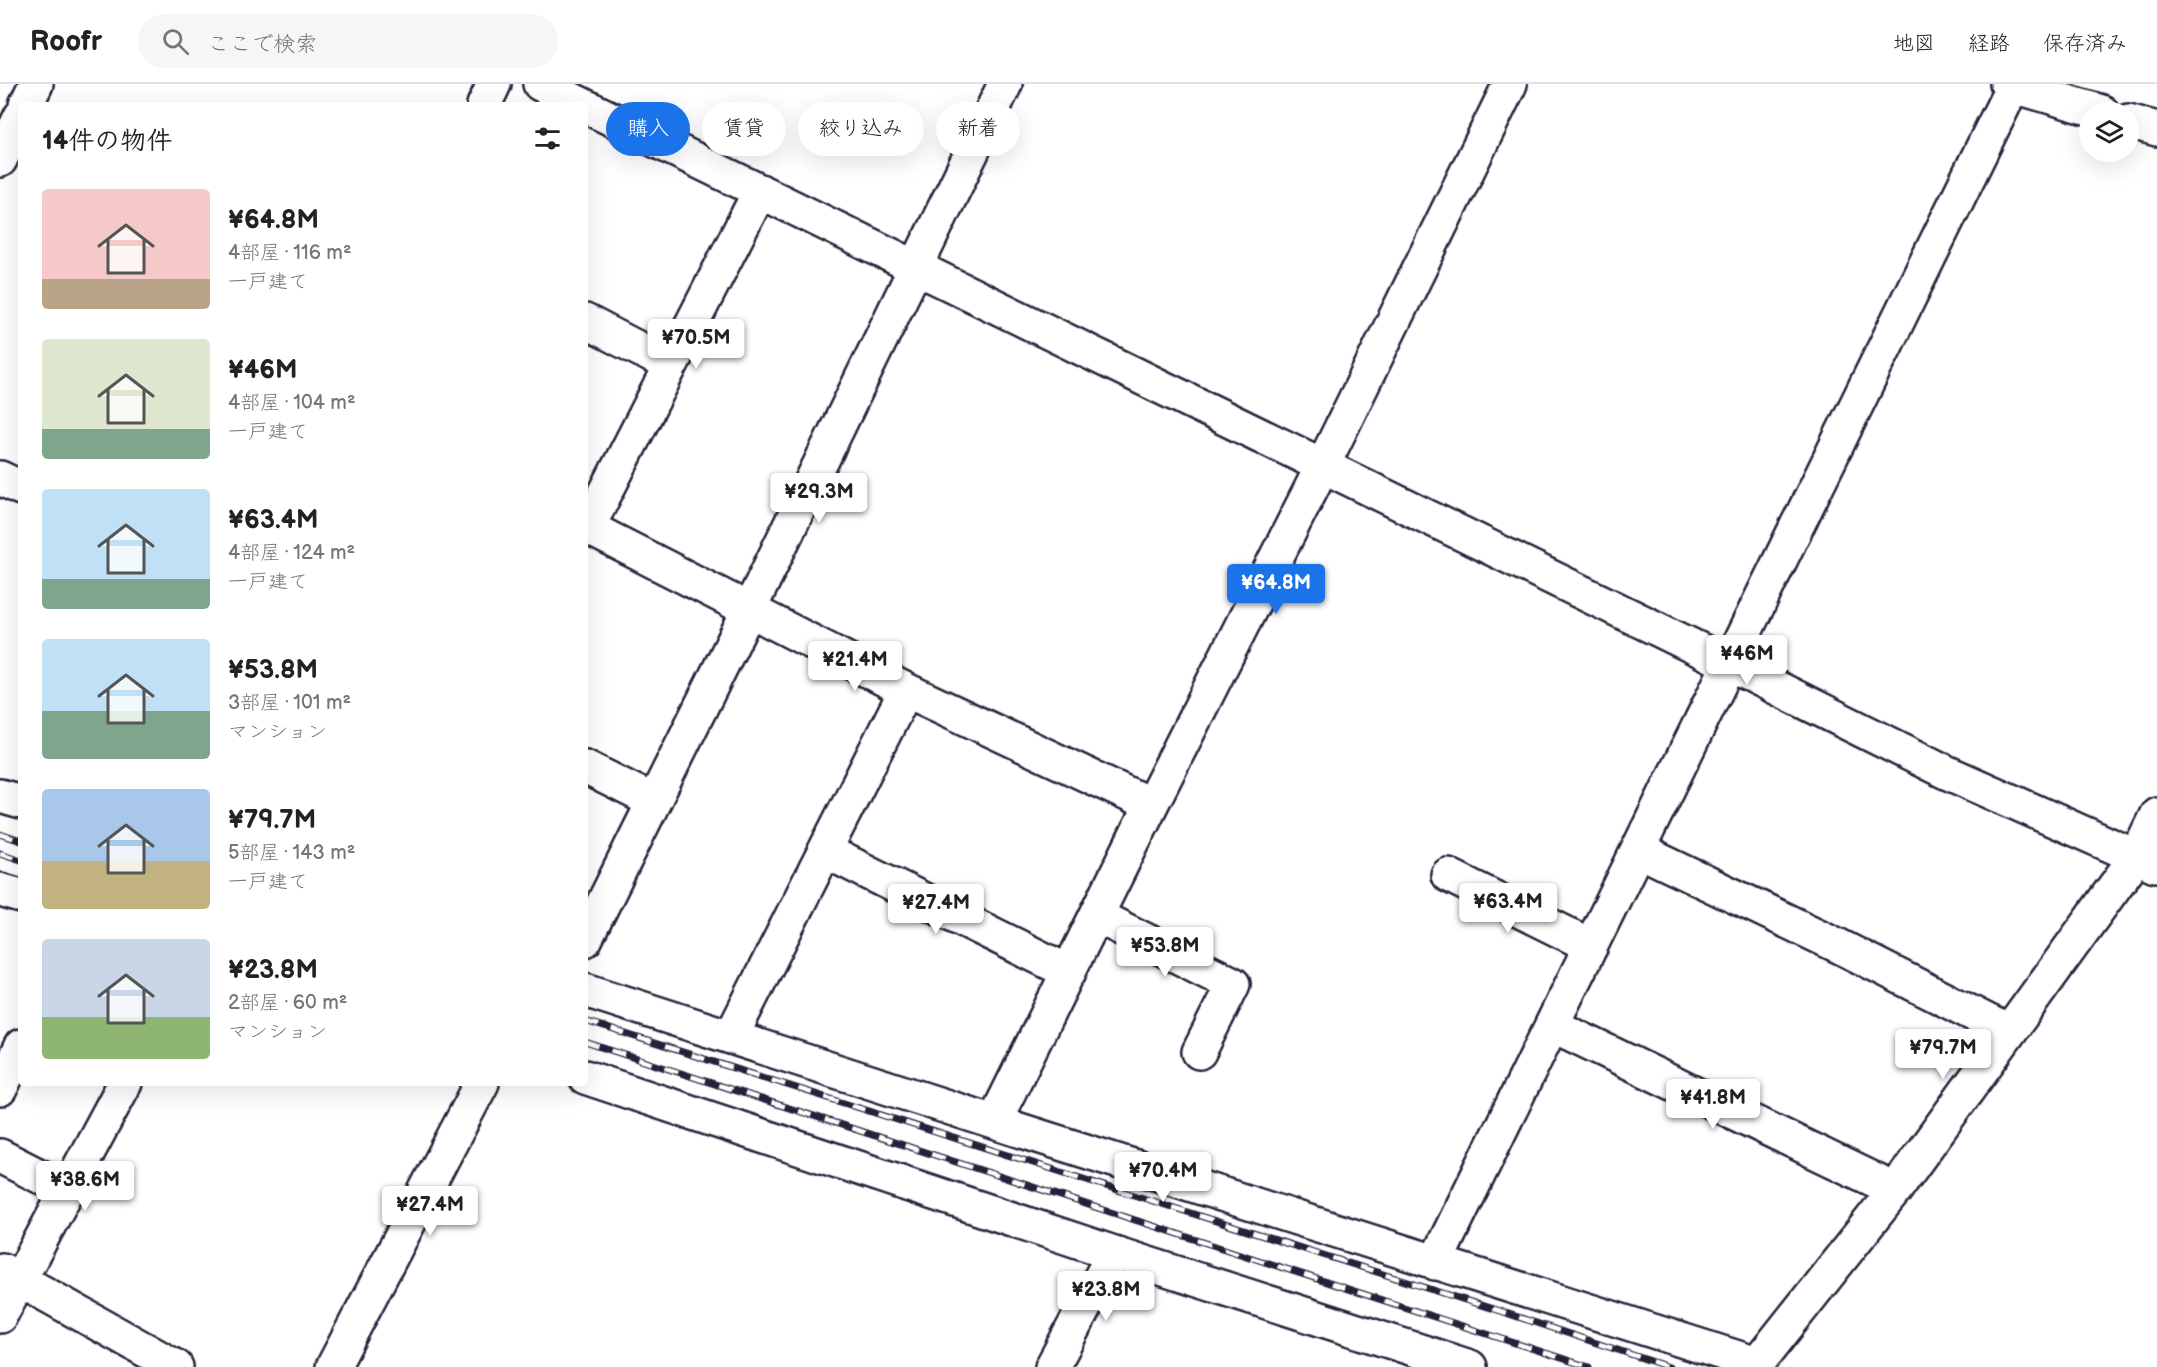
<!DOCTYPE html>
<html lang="ja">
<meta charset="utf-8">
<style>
:root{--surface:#fff;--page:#f6f6f6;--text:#222;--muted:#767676;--line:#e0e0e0;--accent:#1a73e8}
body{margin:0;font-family:"Balsamiq Sans","Klee One",sans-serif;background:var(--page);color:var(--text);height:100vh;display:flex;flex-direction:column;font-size:22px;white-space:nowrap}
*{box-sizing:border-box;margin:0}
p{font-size:20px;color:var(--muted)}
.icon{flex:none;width:33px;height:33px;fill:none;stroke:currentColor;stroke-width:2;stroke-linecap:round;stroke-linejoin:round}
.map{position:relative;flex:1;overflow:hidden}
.sheet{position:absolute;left:18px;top:18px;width:570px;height:984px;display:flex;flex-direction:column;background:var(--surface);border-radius:6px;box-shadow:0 6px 24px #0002}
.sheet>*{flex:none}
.top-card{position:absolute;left:606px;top:18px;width:570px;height:54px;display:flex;gap:12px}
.fabs{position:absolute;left:2079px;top:18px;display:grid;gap:12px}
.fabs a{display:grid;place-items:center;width:60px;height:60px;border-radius:50%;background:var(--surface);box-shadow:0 6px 24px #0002;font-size:30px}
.price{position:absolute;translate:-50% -51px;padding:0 14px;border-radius:6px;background:#fff;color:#222;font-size:20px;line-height:39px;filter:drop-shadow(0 2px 3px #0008)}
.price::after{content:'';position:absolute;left:50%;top:36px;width:18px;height:14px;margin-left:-9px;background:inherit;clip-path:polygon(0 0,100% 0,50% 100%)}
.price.current{background:var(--accent);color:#fff}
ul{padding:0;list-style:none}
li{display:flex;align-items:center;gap:18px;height:150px;padding:0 24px}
li span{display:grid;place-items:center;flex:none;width:168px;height:120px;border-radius:6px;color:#555}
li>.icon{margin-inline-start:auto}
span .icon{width:72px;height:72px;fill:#fffc;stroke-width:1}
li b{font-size:26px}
h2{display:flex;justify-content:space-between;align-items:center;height:72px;padding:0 24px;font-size:26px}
.pill{padding:0 21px;border-radius:27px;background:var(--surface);box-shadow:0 6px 24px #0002;font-size:21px;line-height:54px}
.pill.current{background:var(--accent);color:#fff}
header{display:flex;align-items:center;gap:36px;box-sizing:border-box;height:84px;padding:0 30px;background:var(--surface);border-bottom:2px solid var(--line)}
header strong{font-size:28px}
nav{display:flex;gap:33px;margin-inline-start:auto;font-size:21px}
.search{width:420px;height:54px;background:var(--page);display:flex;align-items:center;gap:15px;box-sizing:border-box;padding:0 21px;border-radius:33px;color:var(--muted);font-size:22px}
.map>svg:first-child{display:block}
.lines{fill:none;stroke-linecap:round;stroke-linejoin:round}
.minor-casing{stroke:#22223b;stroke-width:38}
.minor{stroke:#fff;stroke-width:33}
.rail-casing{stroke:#22223b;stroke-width:7}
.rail{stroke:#fff;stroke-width:4.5;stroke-dasharray:14;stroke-linecap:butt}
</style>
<header>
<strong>Roofr</strong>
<div class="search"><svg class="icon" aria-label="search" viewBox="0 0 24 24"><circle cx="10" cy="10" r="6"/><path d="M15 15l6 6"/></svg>ここで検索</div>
<nav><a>地図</a><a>経路</a><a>保存済み</a></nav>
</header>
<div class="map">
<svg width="2157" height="1283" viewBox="0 0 2157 1283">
<rect width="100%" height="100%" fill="#fff"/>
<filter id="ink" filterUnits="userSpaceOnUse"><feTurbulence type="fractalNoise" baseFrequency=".0167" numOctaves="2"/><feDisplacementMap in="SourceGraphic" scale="12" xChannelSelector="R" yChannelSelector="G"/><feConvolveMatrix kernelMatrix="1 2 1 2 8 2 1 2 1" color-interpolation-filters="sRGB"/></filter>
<g filter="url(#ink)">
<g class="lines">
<defs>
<path id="minor" d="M540,0L583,21
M2007,0L2102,28
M26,21L36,0
M484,21L494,0
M585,22L1729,580L1946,688L2155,781
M2128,37L2157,45
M0,76L21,32
M585,237L670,281
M0,394L21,404
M585,442L906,606L1151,721
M588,443L760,107
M585,683L653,717
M0,712L21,718
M1638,766L1839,862L2009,948
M825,767L1069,888
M1448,791L1591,862
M0,806L21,812
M1097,832L1233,900L1199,968
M585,856L749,526L1005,0
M585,906L994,1038L1757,1280L1895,1106L2136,773L2157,730
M1552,941L1895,1106
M731,953L906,606
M585,993L1114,1169L1470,1283
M0,1005L21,962
M994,1038L1151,721L1323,381L1510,0
M0,1072L67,1106
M1435,1179L2013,2
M2,1186L176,1283
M0,1232L125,999
M333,1283L482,999
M1052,1283L1114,1169"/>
</defs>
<use href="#minor" class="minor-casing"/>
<use href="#minor" class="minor"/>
<defs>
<path id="rail" d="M0,750L21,757
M0,769L21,776
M585,937L1509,1230L1669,1283
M585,958L1589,1283"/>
</defs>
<use href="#rail" class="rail-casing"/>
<use href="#rail" class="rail"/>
</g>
</g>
</svg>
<div class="fabs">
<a><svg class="icon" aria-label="layers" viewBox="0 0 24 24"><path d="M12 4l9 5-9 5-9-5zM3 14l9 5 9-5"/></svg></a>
</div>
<b class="price" style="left:696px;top:286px">¥70.5M</b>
<b class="price" style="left:819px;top:440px">¥29.3M</b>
<b class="price current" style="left:1276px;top:531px">¥64.8M</b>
<b class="price" style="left:1747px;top:602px">¥46M</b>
<b class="price" style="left:855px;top:608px">¥21.4M</b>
<b class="price" style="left:1508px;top:850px">¥63.4M</b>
<b class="price" style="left:936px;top:851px">¥27.4M</b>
<b class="price" style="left:1165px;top:894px">¥53.8M</b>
<b class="price" style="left:1943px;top:996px">¥79.7M</b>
<b class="price" style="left:1713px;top:1046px">¥41.8M</b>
<b class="price" style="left:1163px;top:1119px">¥70.4M</b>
<b class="price" style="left:85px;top:1128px">¥38.6M</b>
<b class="price" style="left:430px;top:1153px">¥27.4M</b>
<b class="price" style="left:1106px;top:1238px">¥23.8M</b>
<div class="top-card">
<a class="pill current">購入</a>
<a class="pill">賃貸</a>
<a class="pill">絞り込み</a>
<a class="pill">新着</a>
</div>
<section class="sheet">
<h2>14件の物件<svg class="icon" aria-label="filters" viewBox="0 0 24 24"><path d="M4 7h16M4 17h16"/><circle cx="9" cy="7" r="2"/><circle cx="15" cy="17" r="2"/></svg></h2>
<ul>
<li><span style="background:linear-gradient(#f6c9c9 75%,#b9a48a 0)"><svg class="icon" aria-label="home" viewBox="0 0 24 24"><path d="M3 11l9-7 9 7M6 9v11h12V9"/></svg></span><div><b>¥64.8M</b><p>4部屋 · 116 m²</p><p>一戸建て</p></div></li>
<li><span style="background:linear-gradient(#dfe7d0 75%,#7fa58c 0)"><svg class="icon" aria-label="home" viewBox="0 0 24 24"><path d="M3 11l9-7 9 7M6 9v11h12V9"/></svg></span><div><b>¥46M</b><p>4部屋 · 104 m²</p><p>一戸建て</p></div></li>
<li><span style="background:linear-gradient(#bfe0f5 75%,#7fa58c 0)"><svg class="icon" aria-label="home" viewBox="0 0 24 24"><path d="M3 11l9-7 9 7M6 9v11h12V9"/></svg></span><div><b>¥63.4M</b><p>4部屋 · 124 m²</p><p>一戸建て</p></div></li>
<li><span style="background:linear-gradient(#bfe0f5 60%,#7fa58c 0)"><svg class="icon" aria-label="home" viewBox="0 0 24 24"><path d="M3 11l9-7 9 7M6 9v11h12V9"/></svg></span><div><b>¥53.8M</b><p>3部屋 · 101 m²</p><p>マンション</p></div></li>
<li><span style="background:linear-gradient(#a9c7e8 60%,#c2b280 0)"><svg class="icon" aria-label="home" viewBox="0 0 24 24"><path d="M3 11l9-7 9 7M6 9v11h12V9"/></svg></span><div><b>¥79.7M</b><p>5部屋 · 143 m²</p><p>一戸建て</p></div></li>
<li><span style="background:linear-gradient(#c9d6e8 65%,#8fb573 0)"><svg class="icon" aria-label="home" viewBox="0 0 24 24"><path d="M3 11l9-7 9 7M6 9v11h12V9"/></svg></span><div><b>¥23.8M</b><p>2部屋 · 60 m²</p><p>マンション</p></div></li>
</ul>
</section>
</div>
